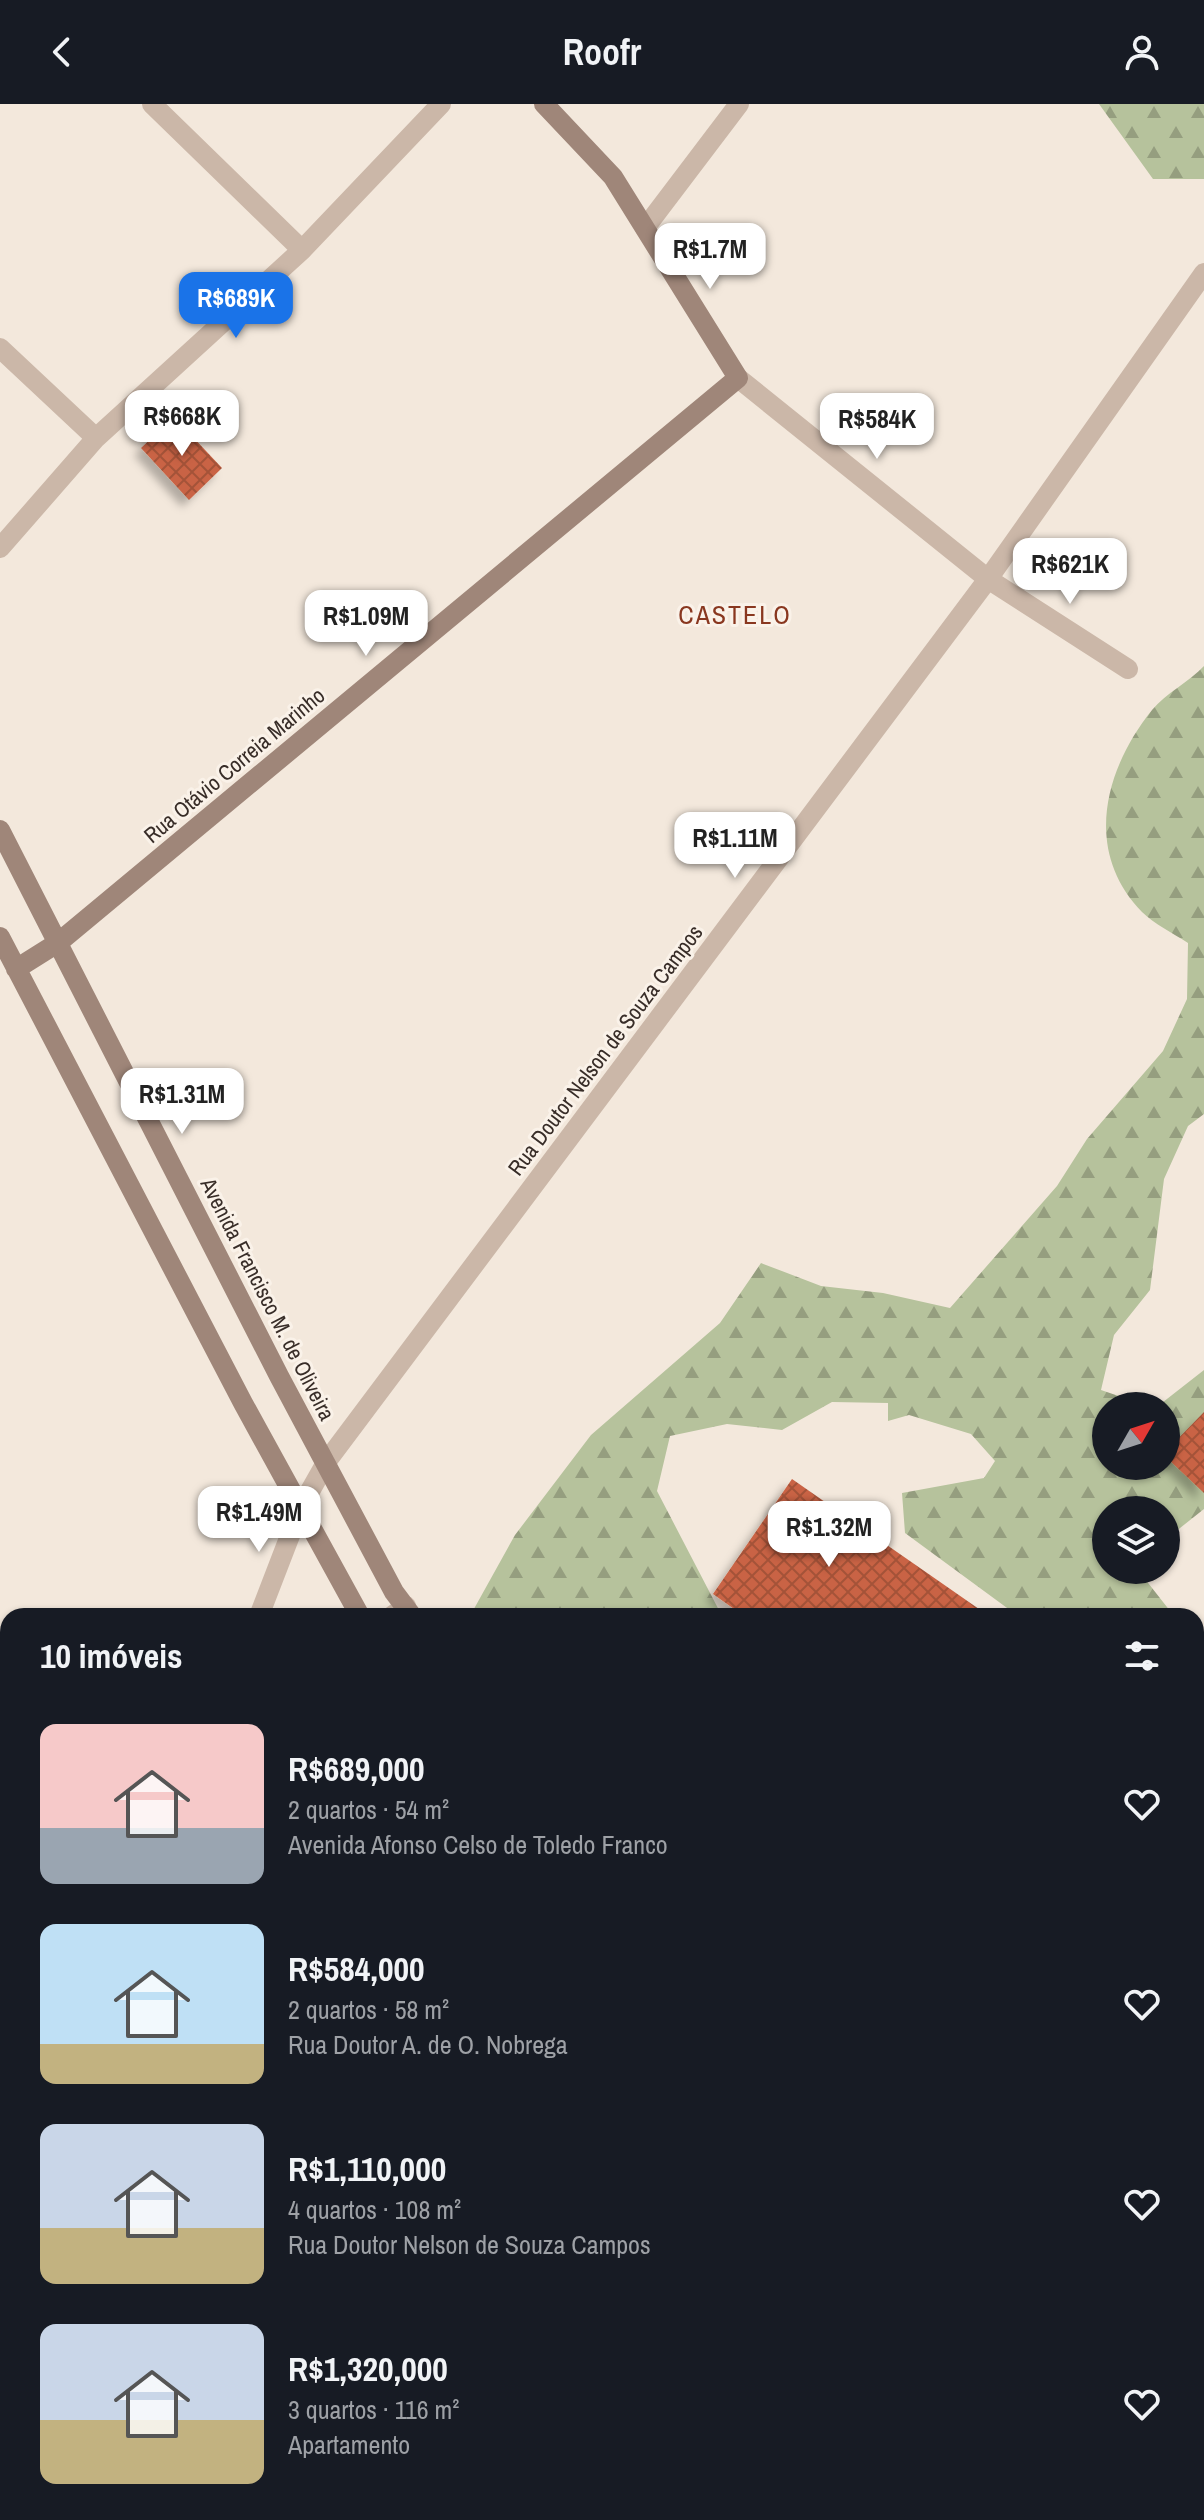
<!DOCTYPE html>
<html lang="pt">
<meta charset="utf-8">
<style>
:root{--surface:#171b24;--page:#242831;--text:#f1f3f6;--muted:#9ea1a6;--accent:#1a73e8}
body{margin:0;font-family:"Archivo Narrow",sans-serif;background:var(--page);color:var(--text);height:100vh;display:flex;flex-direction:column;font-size:30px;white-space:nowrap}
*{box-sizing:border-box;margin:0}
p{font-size:26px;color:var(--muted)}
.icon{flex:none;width:44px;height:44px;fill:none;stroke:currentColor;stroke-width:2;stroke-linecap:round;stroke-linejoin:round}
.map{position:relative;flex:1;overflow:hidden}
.sheet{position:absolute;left:0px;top:1504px;width:1204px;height:912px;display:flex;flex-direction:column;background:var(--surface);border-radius:24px 24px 0 0;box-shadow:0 2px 6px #0004}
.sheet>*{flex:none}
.needle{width:52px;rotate:51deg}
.tools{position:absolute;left:1092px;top:1288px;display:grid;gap:16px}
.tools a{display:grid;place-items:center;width:88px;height:88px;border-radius:50%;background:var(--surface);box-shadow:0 2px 6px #0004;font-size:40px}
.price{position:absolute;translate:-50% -68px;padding:0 18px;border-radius:16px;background:#fff;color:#222;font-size:26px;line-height:52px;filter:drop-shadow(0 2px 4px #0008)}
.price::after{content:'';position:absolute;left:50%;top:48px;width:24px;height:18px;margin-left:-12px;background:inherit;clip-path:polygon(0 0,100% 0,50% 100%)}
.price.current{background:var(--accent);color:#fff}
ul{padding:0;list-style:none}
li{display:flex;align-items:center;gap:24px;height:200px;padding:0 40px}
li span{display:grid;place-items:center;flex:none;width:224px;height:160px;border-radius:16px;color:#555}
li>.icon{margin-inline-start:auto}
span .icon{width:96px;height:96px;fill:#fffc;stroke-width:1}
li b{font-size:34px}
h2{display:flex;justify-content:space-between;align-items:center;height:96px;padding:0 40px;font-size:34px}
header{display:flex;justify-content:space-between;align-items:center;height:104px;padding:0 40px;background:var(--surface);font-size:36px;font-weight:700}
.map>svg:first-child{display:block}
.forest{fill:url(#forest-firs)}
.building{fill:url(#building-cross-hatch);filter:url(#shadow)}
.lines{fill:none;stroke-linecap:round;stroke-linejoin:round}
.lane{stroke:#cbb7a8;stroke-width:20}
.street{stroke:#cbb7a8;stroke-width:20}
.secondary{stroke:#9f8679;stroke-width:20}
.labels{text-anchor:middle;stroke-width:6;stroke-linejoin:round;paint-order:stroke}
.street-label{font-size:22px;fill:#382d28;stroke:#faf2e9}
.quarter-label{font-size:26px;letter-spacing:2px;fill:#89371f;stroke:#faf2e9}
</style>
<header><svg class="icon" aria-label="back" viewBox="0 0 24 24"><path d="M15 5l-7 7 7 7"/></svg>Roofr<svg class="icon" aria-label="person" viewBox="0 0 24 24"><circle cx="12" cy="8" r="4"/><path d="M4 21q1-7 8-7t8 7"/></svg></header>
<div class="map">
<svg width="1204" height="2416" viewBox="0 0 1204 2416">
<defs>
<pattern id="forest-firs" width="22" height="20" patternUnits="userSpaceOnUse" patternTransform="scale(2)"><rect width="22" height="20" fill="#b6c29c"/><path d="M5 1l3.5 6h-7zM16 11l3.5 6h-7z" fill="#959e7f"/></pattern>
<pattern id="building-cross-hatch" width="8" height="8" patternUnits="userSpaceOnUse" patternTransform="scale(2)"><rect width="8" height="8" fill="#c96344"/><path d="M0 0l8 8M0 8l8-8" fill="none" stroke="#a45239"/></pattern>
<filter id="shadow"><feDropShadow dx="-7" dy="7" stdDeviation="4" flood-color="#0004"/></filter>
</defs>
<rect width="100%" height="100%" fill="#f3e8dc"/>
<path class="forest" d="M1099,0H1204V75H1153Z
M1204,562V1010L1188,1022L1164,1075L1150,1186L1114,1231L1101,1286L1148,1302H1106V1362H1166V1302H1158L1204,1266V1405L1175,1428L1166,1442V1406H1106V1466H1150L1145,1475L1174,1512H1018L905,1429L902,1389L984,1374L995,1357L971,1330L909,1311L888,1317V1299L832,1298L782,1326L727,1320L670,1332L657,1387L722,1512H470L515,1431L591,1331L720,1219L761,1159L821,1182L883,1189L950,1204L1057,1082L1087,1035L1163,947L1187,895L1188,839C1173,829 1154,820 1142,808C1083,747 1104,666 1152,606C1166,589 1189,578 1204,562Z
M1204,1831V1975L1196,1973V1835Z
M1200,2233L1204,2236V2416H1048L1055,2408H1196V2238Z"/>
<path class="building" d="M174,313L222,364L189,396L141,344Z
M1204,1308V1389L1166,1353V1347Z
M792,1375L989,1512H744L713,1490Z"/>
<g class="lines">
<path class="lane" d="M1196,1697L1204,1688"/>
<path class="street" d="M152,0L302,146
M645,124L739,0
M0,244L96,334
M738,274L988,475L1128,565
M0,444L96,334L302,146L441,0
M259,1512L301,1403L327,1357L988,475L1204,169
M392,1512L406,1502
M0,1556L8,1572
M0,2115L8,2109
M0,2397L5,2416
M315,2408L318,2416
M658,2408L661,2416
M1003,2408L1006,2416
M1035,2416L1042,2408"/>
<path class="secondary" d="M0,726L279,1272L394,1488L412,1512
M0,833L243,1299L360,1512
M16,865L59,838L738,274L613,73L544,0
M1196,1957L1204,1959"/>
</g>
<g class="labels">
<g class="street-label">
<text transform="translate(234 661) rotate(-40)" y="8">Rua Otávio Correia Marinho</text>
<text transform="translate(605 946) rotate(-53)" y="8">Rua Doutor Nelson de Souza Campos</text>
<text transform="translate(268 1195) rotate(63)" y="8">Avenida Francisco M. de Oliveira</text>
</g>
<g class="quarter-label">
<text x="735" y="520">CASTELO</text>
</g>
</g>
</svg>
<div class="tools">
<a><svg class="needle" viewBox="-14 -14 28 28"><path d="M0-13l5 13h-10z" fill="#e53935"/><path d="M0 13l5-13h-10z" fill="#9ea1a6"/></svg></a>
<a><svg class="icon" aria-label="layers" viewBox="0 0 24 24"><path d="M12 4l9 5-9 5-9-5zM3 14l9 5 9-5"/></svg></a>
</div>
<b class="price" style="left:710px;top:187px">R$1.7M</b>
<b class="price current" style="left:236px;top:236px">R$689K</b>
<b class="price" style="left:182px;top:354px">R$668K</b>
<b class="price" style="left:877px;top:357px">R$584K</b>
<b class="price" style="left:1070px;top:502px">R$621K</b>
<b class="price" style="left:366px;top:554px">R$1.09M</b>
<b class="price" style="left:735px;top:776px">R$1.11M</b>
<b class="price" style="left:182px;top:1032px">R$1.31M</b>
<b class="price" style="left:259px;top:1450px">R$1.49M</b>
<b class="price" style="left:829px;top:1465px">R$1.32M</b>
<section class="sheet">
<h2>10 imóveis<svg class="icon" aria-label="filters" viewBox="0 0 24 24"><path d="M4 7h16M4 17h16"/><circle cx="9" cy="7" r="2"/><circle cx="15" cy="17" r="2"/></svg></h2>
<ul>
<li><span style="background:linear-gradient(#f6c9c9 65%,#9aa5b1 0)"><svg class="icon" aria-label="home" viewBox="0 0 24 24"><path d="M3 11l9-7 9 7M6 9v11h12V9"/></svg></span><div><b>R$689,000</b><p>2 quartos · 54 m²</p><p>Avenida Afonso Celso de Toledo Franco</p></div><svg class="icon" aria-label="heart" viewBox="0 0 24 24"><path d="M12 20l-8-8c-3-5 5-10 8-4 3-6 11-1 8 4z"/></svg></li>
<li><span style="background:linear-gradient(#bfe0f5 75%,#c2b280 0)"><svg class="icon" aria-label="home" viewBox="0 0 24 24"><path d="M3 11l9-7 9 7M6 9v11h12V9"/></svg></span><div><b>R$584,000</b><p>2 quartos · 58 m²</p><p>Rua Doutor A. de O. Nobrega</p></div><svg class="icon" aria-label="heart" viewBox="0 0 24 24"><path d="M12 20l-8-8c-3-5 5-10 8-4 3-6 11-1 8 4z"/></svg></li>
<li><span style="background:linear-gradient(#c9d6e8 65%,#c2b280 0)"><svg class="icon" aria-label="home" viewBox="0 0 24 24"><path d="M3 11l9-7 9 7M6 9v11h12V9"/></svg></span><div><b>R$1,110,000</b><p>4 quartos · 108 m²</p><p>Rua Doutor Nelson de Souza Campos</p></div><svg class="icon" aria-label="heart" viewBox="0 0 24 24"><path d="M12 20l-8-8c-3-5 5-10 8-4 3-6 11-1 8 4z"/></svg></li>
<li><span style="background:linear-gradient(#c9d6e8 60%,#c2b280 0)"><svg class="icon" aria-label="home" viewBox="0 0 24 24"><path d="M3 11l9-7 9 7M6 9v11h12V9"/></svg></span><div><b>R$1,320,000</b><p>3 quartos · 116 m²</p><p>Apartamento</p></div><svg class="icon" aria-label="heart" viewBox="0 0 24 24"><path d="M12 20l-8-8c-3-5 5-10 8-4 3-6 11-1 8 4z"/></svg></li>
</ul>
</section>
</div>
